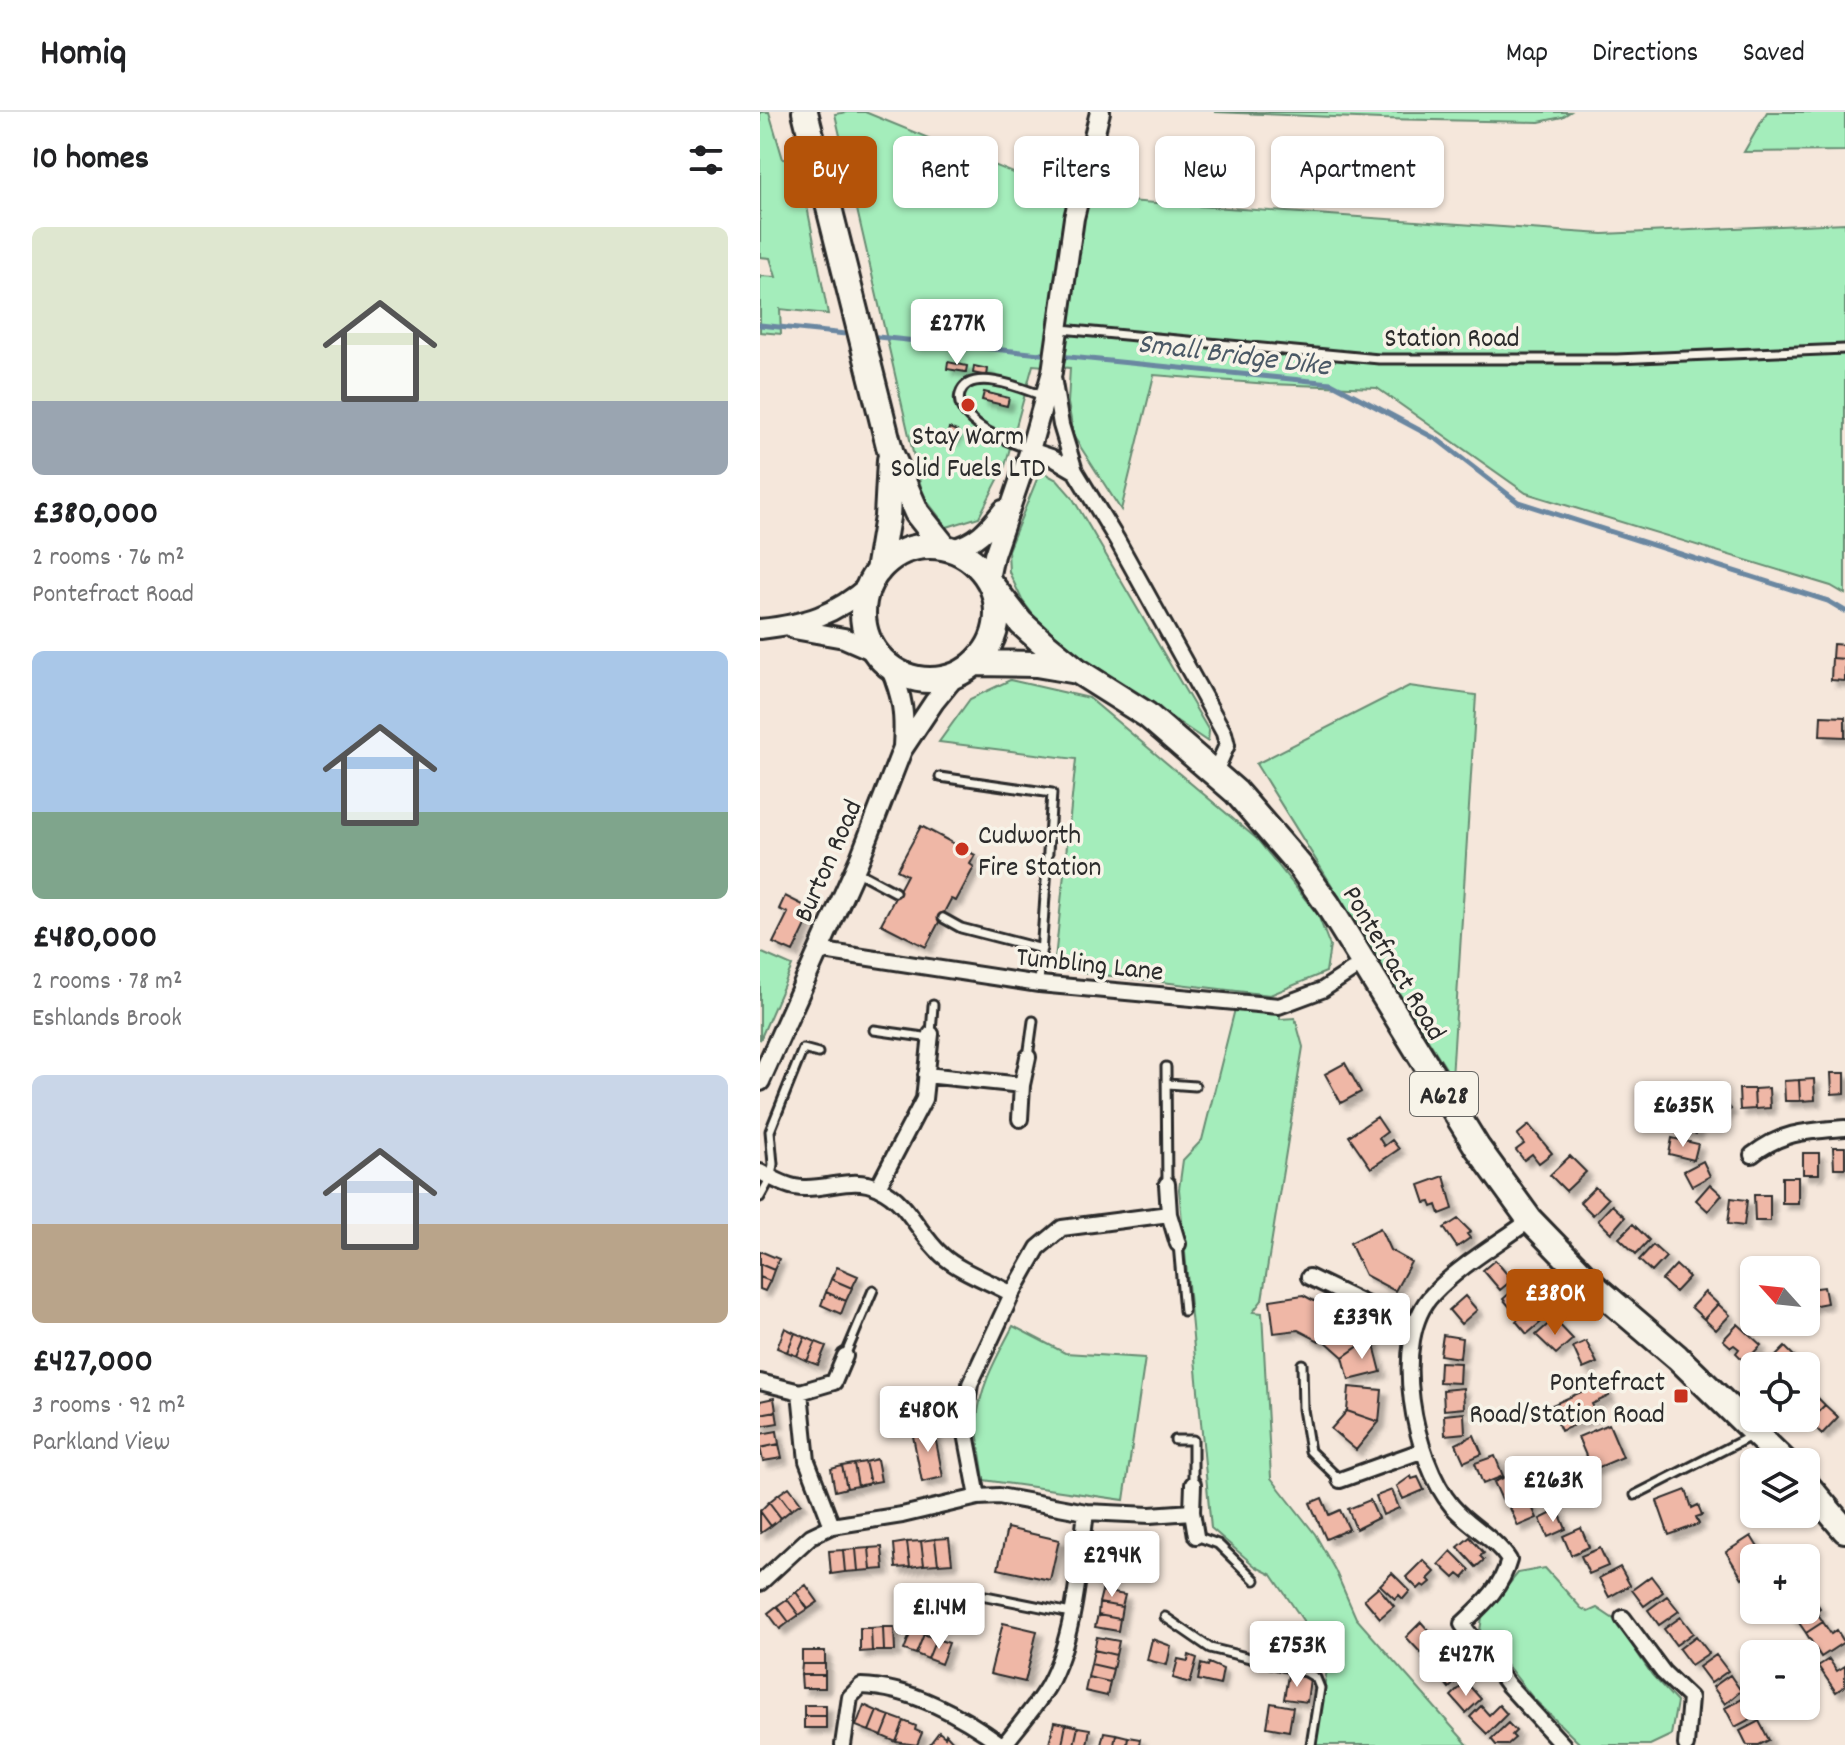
<!DOCTYPE html>
<meta charset="utf-8">
<style>
:root{--surface:#fff;--page:#f6f6f6;--text:#202124;--muted:#757577;--line:#e0e0e0;--accent:#b45309}
body{margin:0;font-family:Dekko,sans-serif;background:var(--page);color:var(--text);height:100vh;display:flex;flex-direction:column;font-size:30px;white-space:nowrap}
*{box-sizing:border-box;margin:0}
p{font-size:26px;color:var(--muted)}
.icon{flex:none;width:44px;height:44px;fill:none;stroke:currentColor;stroke-width:2;stroke-linecap:round;stroke-linejoin:round}
.map{position:relative;flex:1;overflow:hidden}
.sheet{display:flex;flex-direction:column;background:var(--surface);width:760px}
.sheet>*{flex:none}
.guide{position:absolute;left:24px;top:24px;width:760px;height:72px;display:flex;gap:16px}
.needle{width:52px;rotate:297deg}
.fabs{position:absolute;left:980px;top:1144px;display:grid;gap:16px}
.fabs a{display:grid;place-items:center;width:80px;height:80px;border-radius:12px;background:var(--surface);box-shadow:0 2px 6px #0004;font-size:40px}
.price{position:absolute;translate:-50% -68px;padding:0 18px;border-radius:8px;background:#fff;color:#222;font-size:26px;line-height:52px;filter:drop-shadow(0 2px 4px #0008)}
.price::after{content:'';position:absolute;left:50%;top:48px;width:24px;height:18px;margin-left:-12px;background:inherit;clip-path:polygon(0 0,100% 0,50% 100%)}
.price.current{background:var(--accent);color:#fff}
ul{padding:0;list-style:none}
li{display:grid;align-content:center;gap:16px;height:424px;padding:0 32px}
li span{display:grid;place-items:center;height:248px;border-radius:12px;color:#555}
li>.icon{margin-inline-start:auto}
span .icon{width:144px;height:144px;fill:#fffc;stroke-width:1}
li b{font-size:34px}
h2{display:flex;justify-content:space-between;align-items:center;height:96px;padding:0 32px;font-size:34px}
.pill{padding:0 28px;border-radius:12px;background:var(--surface);box-shadow:0 2px 6px #0004;font-size:28px;line-height:72px}
.pill.current{background:var(--accent);color:#fff}
header{display:flex;align-items:center;gap:48px;box-sizing:border-box;height:112px;padding:0 40px;background:var(--surface);border-bottom:2px solid var(--line)}
header strong{font-size:38px}
nav{display:flex;gap:44px;margin-inline-start:auto;font-size:28px}
main{display:flex;flex:1;min-height:0}
.map>svg:first-child{display:block}
.green{fill:#a4edbb;stroke:#688c73;stroke-width:2}
.lines{fill:none;stroke-linecap:round;stroke-linejoin:round}
.stream{stroke:#6a87a1;stroke-width:5}
.building{fill:#efb7a6;stroke:#2b2b2b;stroke-width:2;filter:url(#shadow)}
.service-casing{stroke:#2b2b2b;stroke-width:13}
.minor-casing{stroke:#2b2b2b;stroke-width:20}
.tertiary-casing{stroke:#2b2b2b;stroke-width:24}
.trunk-casing{stroke:#2b2b2b;stroke-width:30}
.service{stroke:#f7f3e8;stroke-width:7}
.minor{stroke:#f7f3e8;stroke-width:14}
.tertiary{stroke:#f7f3e8;stroke-width:18}
.trunk{stroke:#f7f3e8;stroke-width:24}
.poi-dot{fill:#c8321e;stroke:#f7f3e8;stroke-width:3}
.labels{text-anchor:middle;stroke-width:7;stroke-linejoin:round;paint-order:stroke}
.shield{fill:#f7f3e8;stroke:#686764;stroke-width:2}
.shield-label{font-size:26px;font-weight:bold;fill:#2b2b2b}
.street-label{font-size:28px;fill:#2b2b2b;stroke:#f7f3e8}
.poi-label{font-size:28px;fill:#2b2b2b;stroke:#f7f3e8}
.water-label{font-size:30px;font-style:italic;fill:#4a5966;stroke:#f7f3e8}
</style>
<header>
<strong>Homiq</strong>
<nav><a>Map</a><a>Directions</a><a>Saved</a></nav>
</header>
<main>
<section class="sheet">
<h2>10 homes<svg class="icon" aria-label="filters" viewBox="0 0 24 24"><path d="M4 7h16M4 17h16"/><circle cx="9" cy="7" r="2"/><circle cx="15" cy="17" r="2"/></svg></h2>
<ul>
<li><span style="background:linear-gradient(#dfe7d0 70%,#9aa5b1 0)"><svg class="icon" aria-label="home" viewBox="0 0 24 24"><path d="M3 11l9-7 9 7M6 9v11h12V9"/></svg></span><div><b>£380,000</b><p>2 rooms · 76 m²</p><p>Pontefract Road</p></div></li>
<li><span style="background:linear-gradient(#a9c7e8 65%,#7fa58c 0)"><svg class="icon" aria-label="home" viewBox="0 0 24 24"><path d="M3 11l9-7 9 7M6 9v11h12V9"/></svg></span><div><b>£480,000</b><p>2 rooms · 78 m²</p><p>Eshlands Brook</p></div></li>
<li><span style="background:linear-gradient(#c9d6e8 60%,#b9a48a 0)"><svg class="icon" aria-label="home" viewBox="0 0 24 24"><path d="M3 11l9-7 9 7M6 9v11h12V9"/></svg></span><div><b>£427,000</b><p>3 rooms · 92 m²</p><p>Parkland View</p></div></li>
</ul>
</section>
<div class="map">
<svg width="1085" height="1633" viewBox="0 0 1085 1633">
<defs>
<filter id="shadow"><feDropShadow dx="5.5" dy="5.5" stdDeviation="2" flood-color="#0004"/></filter>
</defs>
<rect width="100%" height="100%" fill="#f5e7db"/>
<filter id="ink" filterUnits="userSpaceOnUse"><feTurbulence type="fractalNoise" baseFrequency=".0125" numOctaves="2"/><feDisplacementMap in="SourceGraphic" scale="16" xChannelSelector="R" yChannelSelector="G"/><feConvolveMatrix kernelMatrix="1 2 1 2 8 2 1 2 1" color-interpolation-filters="sRGB"/></filter>
<g filter="url(#ink)">
<path class="green" d="M0,0H9L23,47L38,48L68,202L20,197L21,222L0,220V164L16,165L10,146L0,145Z
M87,0H105L300,80L353,88L843,122L1085,111V482L1071,474L766,381L617,276L509,272L394,263L361,398L314,325L308,291L310,256L273,253L245,354L219,405L187,415L163,384L75,2Z
M454,0H810L802,5L779,10L621,7Z
M1007,0H1085V39L984,40Z
M284,361L297,368L312,385L449,619L448,630L286,520L262,488L249,460L248,438L277,367Z
M250,568L329,586L497,727L558,803L570,834L566,860L510,883L294,857L316,647L179,630L210,587Z
M649,574L716,583L692,966L496,652Z
M0,840L32,854L0,928Z
M475,897H520V907L535,906L543,935L502,1188L493,1200L502,1201L511,1366L555,1422L575,1458L596,1506L708,1633H555L568,1551L557,1529L512,1463L496,1455L451,1416L419,1077L423,1048L442,1028Z
M253,1214L305,1241L385,1246L364,1388L224,1368C222,1349 217,1329 217,1310C219,1275 237,1245 253,1214Z
M785,1456L821,1496L828,1500L837,1496L855,1508L892,1563L917,1590L911,1623L890,1633H821L773,1586L720,1519L722,1505L758,1461Z"/>
<g class="lines">
<path class="stream" d="M0,213L95,223
M108,224L290,243
M299,244L571,271L678,328L758,390L1068,489L1085,499"/>
</g>
<path class="building" d="M188,250L207,254L206,260L187,257Z
M214,254L228,257L227,264L213,261Z
M224,280L249,286L247,294L222,288Z
M189,316L197,319L194,327L187,325Z
M1073,532L1085,533V547L1072,546Z
M1072,546L1085,547V569L1071,568Z
M1061,604L1085,605V625L1060,624Z
M161,714L215,743L210,752L214,755L196,789L191,787L166,835L121,812L147,763L137,758Z
M25,784L49,796L44,807L48,809L33,840L13,831L28,801L19,797Z
M585,951L601,980L581,991L565,962Z
M1071,961H1085V981L1072,982Z
M1054,967L1055,988L1040,989L1039,968Z
M1039,968L1040,989H1025L1024,969Z
M1009,976L1010,996L995,997L994,977Z
M979,977H994L995,997L980,998Z
M959,981L971,997L958,1007L946,991Z
M917,998L941,1008L936,1022L911,1013Z
M617,1005L627,1020L619,1026L624,1034L632,1028L639,1037L611,1056L589,1024Z
M769,1013L792,1041L779,1051L772,1042L764,1048L756,1038L764,1032L757,1023Z
M912,1026L938,1032L934,1048L909,1042Z
M1073,1035H1085V1056H1074Z
M1043,1041H1059V1062H1043Z
M810,1044L826,1060L806,1079L790,1063Z
M943,1049L950,1064L932,1074L924,1059Z
M684,1064L693,1097L680,1102L677,1093L672,1095L670,1090L665,1091L659,1073Z
M1022,1065H1038V1091H1022Z
M950,1072L962,1083L948,1099L936,1088Z
M835,1075L848,1087L833,1103L820,1090Z
M994,1083H1010V1109H995Z
M971,1086L987,1088L984,1114L968,1112Z
M852,1093L865,1105L851,1121L838,1108Z
M698,1107L711,1120L707,1122L710,1126L697,1135L684,1116Z
M873,1112L889,1128L876,1142L859,1126Z
M620,1116L630,1138L651,1150L635,1179L605,1163L590,1131Z
M893,1133L906,1145L892,1160L879,1148Z
M0,1139L19,1147L14,1158L0,1152Z
M735,1148L752,1168L740,1178L723,1158Z
M0,1152L14,1158L10,1169L0,1165Z
M916,1153L929,1165L915,1180L902,1168Z
M77,1155L98,1164L92,1176L71,1167Z
M0,1165L10,1169L5,1179L0,1177Z
M71,1167L92,1176L86,1189L66,1180Z
M1046,1170L1049,1177L1064,1175L1067,1191L1046,1195Z
M761,1171L773,1185L755,1201L743,1187Z
M66,1180L86,1189L81,1202L61,1193Z
M945,1180L958,1192L944,1207L931,1195Z
M543,1183L575,1200L559,1229L538,1218L514,1221L510,1188Z
M705,1184L717,1198L701,1212L689,1198Z
M774,1192L786,1206L767,1222L756,1209Z
M958,1192L970,1203L956,1218L944,1207Z
M587,1203L612,1225L583,1245L565,1229Z
M794,1207L813,1227L796,1242L776,1223Z
M978,1212L1001,1233L985,1250L976,1241L979,1237L974,1233L971,1235L963,1228Z
M25,1216L35,1221L27,1240L17,1236Z
M35,1221L45,1225L37,1244L27,1240Z
M683,1223L702,1226L700,1246L680,1243Z
M45,1225L56,1230L47,1249L37,1244Z
M612,1225L621,1260L589,1268L583,1245Z
M826,1229L837,1251L823,1257L813,1235Z
M56,1230L66,1234L58,1253L47,1249Z
M1025,1235L1035,1245L1025,1254H1006Z
M680,1250L700,1251L699,1271L679,1270Z
M843,1270L849,1284L832,1292L837,1303L801,1319L790,1294Z
M589,1275L622,1278L619,1310L587,1299Z
M703,1276L704,1296L684,1298L683,1278Z
M1052,1280L1065,1293L1049,1309L1046,1306V1287Z
M14,1286L16,1299L0,1302V1289Z
M1065,1293L1078,1305L1062,1322L1049,1309Z
M16,1299L18,1311L0,1314V1302Z
M587,1299L619,1310L596,1338L571,1317Z
M704,1301L705,1321L685,1323L684,1303Z
M849,1312L863,1345L832,1358L818,1325Z
M173,1314L183,1365L162,1370L152,1319Z
M17,1319L19,1332L0,1336V1322Z
M714,1323L722,1342L704,1350L696,1332Z
M19,1332L22,1346L3,1349L0,1336Z
M735,1344L743,1364L723,1372L715,1351Z
M117,1347L121,1369L110,1371L105,1350Z
M105,1350L110,1371L98,1374L94,1352Z
M94,1352L98,1374L87,1376L82,1354Z
M82,1354L87,1376L75,1379L71,1357Z
M752,1362L760,1380L742,1388L734,1370Z
M651,1364L652,1367L658,1365L664,1378L643,1387L637,1374Z
M29,1375L41,1391L31,1398L19,1382Z
M632,1378L639,1396L623,1403L616,1384Z
M926,1378L932,1396L938,1393L942,1403L936,1405L939,1412L909,1423L897,1389Z
M19,1382L31,1398L21,1406L9,1390Z
M562,1386L569,1403L580,1398L589,1417L566,1427L550,1391Z
M610,1388L618,1406L596,1417L588,1397Z
M769,1388L777,1406L758,1414L750,1396Z
M9,1390L21,1406L11,1414L0,1399Z
M798,1398L806,1417L788,1425L780,1407Z
M0,1399L11,1414L1,1421L0,1419Z
M247,1416L299,1428L290,1468L238,1457Z
M821,1416L829,1435L811,1443L803,1424Z
M991,1424L1002,1442L1005,1441L1008,1446H994V1458L982,1466L966,1440Z
M710,1425L724,1441L720,1444L724,1448L716,1455L698,1435Z
M189,1426L192,1451L178,1452L175,1427Z
M175,1427L178,1452L164,1453L161,1429Z
M161,1429L164,1453L150,1455L147,1430Z
M147,1430L150,1455L136,1456L134,1432Z
M122,1435L124,1457L111,1458L109,1436Z
M109,1436L111,1458L98,1459L96,1437Z
M840,1436L848,1454L829,1462L821,1444Z
M96,1437L98,1459L85,1460L83,1438Z
M83,1438L85,1460L71,1462L69,1439Z
M691,1439L710,1458L703,1466L698,1462L694,1466L679,1452Z
M663,1448L675,1460L668,1467L671,1470L665,1475L662,1473L658,1477L646,1465Z
M860,1455L870,1473L849,1485L839,1466Z
M632,1461L650,1479L643,1487L639,1483L635,1487L620,1473Z
M891,1464L903,1480L884,1494L872,1478Z
M46,1473L58,1490L48,1497L36,1480Z
M618,1475L634,1494L620,1506L604,1487Z
M342,1479L365,1483L362,1495L339,1491Z
M36,1480L48,1497L39,1503L27,1487Z
M907,1484L919,1499L899,1513L888,1498Z
M27,1487L39,1503L29,1510L17,1494Z
M1054,1487L1060,1496L1056,1499L1063,1510L1046,1521L1037,1508L1034,1509L1029,1503L1037,1498H1046V1492Z
M339,1491L362,1495L360,1507L338,1503Z
M17,1494L29,1510L20,1517L8,1501Z
M338,1503L360,1507L358,1519L335,1515Z
M921,1505L933,1521L916,1533L904,1517Z
M661,1510L676,1527L661,1541L646,1525Z
M1063,1510L1071,1522L1077,1518L1084,1530L1061,1545L1046,1521Z
M243,1511L277,1519L265,1570L230,1562Z
M123,1515H134L135,1539H124Z
M123,1515L124,1539H112L111,1516Z
M100,1516H111L112,1539L100,1540Z
M152,1517L164,1522L156,1542L144,1538Z
M164,1522L176,1527L168,1547L156,1542Z
M936,1524L949,1541L931,1553L919,1537Z
M337,1525L359,1529L356,1543L334,1538Z
M176,1527L189,1531L181,1552L168,1547Z
M392,1527L411,1534L407,1553L387,1548Z
M682,1529L689,1537L686,1540L690,1545L674,1559L663,1546Z
M334,1538L356,1543L353,1557L331,1552Z
M42,1539H65V1552H42Z
M429,1543L437,1546L430,1571L413,1566L418,1547L428,1549Z
M956,1543L968,1559L951,1571L939,1555Z
M1069,1547L1077,1559L1085,1554V1574L1076,1580L1058,1554Z
M449,1551L463,1557L460,1573L438,1568L441,1552L448,1554Z
M694,1551L696,1554L700,1551L708,1559L689,1576L680,1565Z
M42,1552H65V1563H41Z
M331,1552L353,1557L350,1570L328,1565Z
M41,1563H65V1576H42Z
M528,1563L550,1566L547,1590L524,1587Z
M970,1563L981,1579L965,1592L953,1575Z
M328,1565L350,1570L347,1584L325,1579Z
M706,1570L721,1587L706,1601L691,1584Z
M984,1586L994,1605L975,1615L965,1596Z
M511,1591L533,1595L529,1619L507,1615Z
M44,1593H66V1604H44Z
M104,1593L117,1599L109,1619L96,1614Z
M739,1593L747,1602L727,1622L710,1605L721,1594L729,1603Z
M117,1599L130,1604L122,1624L109,1619Z
M44,1604H66V1616H44Z
M130,1604L144,1609L136,1630L122,1624Z
M144,1609L156,1614L155,1618L162,1621L157,1633L136,1630Z
M999,1609L1009,1628L999,1633H987L980,1619Z
M294,1610L306,1612L302,1633L289,1632Z
M748,1611L756,1619L752,1623L755,1626L747,1633H736L731,1627Z
M306,1612L318,1615L314,1633H302Z
M318,1615L330,1617L327,1633H314Z
M179,1620L185,1625L186,1622L196,1633H169Z
M344,1620L356,1622L354,1633H341Z
M356,1622L368,1625L367,1633H354Z
M368,1625L380,1627L379,1633H367Z"/>
<g class="lines">
<defs>
<path id="service" d="M301,217L619,247H857L1085,237
M268,337C249,329 228,323 213,309C205,302 197,292 200,282C209,253 267,278 285,285
M180,665L292,681L279,872
M94,758L135,780
M183,806L201,816L282,837
M114,918L171,926
M171,922L173,893
M268,945L273,909
M406,955L407,1072
M408,972L435,974
M0,1085L11,1065L13,1052L10,1019L43,937L58,941
M418,1132L424,1199
M85,1244L113,1178
M542,1252L543,1297L550,1339L580,1368
M415,1328H433V1372
M875,1383L991,1324
M436,1424L458,1432L495,1468
M221,1483L311,1501
M405,1505L450,1536L546,1560L556,1566L560,1576L551,1633"/>
<path id="minor" d="M293,265L301,313L315,359L357,428L464,621L467,633L455,660
M270,338L291,345L315,359
M57,838L279,872L519,894L562,878L591,859
M166,963L262,973
M260,1007L262,973L268,945
M992,1043C1023,1019 1048,1019 1085,1016
M0,1060C14,1067 30,1077 46,1076C73,1076 94,1064 119,1076C148,1089 159,1123 182,1143C199,1159 231,1170 252,1182
M407,1072L409,1102L418,1132
M118,1075L164,987L171,922
M770,1108C739,1131 699,1154 673,1182C629,1227 654,1349 692,1394C709,1414 734,1425 749,1448C741,1477 723,1492 702,1512L748,1573L803,1633
M549,1165L634,1206L655,1211
M0,1270L40,1280L74,1270L85,1244
M40,1280L47,1349L72,1414
M580,1368L661,1339
M433,1372L432,1400L436,1424
M218,1385L204,1311L210,1272L252,1182L278,1136L302,1116L409,1102
M0,1471L51,1424L72,1414L142,1403L218,1385L239,1384L326,1400L390,1403L432,1400
M863,1506L903,1560L930,1586L926,1633
M83,1633L90,1585L101,1574C150,1575 203,1604 242,1633
M244,1633C258,1614 276,1595 288,1574C315,1525 319,1455 326,1400"/>
<path id="tertiary" d="M192,437C216,431 228,417 243,398
M229,467L234,443L270,338L292,260L314,106L340,0
M0,517C46,512 75,503 109,473
M34,517L84,526L116,540
M130,555C143,585 145,603 143,635
M0,969L100,746L142,638L174,590L196,563"/>
<path id="trunk" d="M45,0L131,342L157,401L184,435
M103 501a67 67 0 1 1 134 0a67 67 0 1 1-134 0Z
M118,459L127,405L130,348
M233,475L261,511L281,529L319,560L387,603L476,680L540,754L568,793L717,1035L770,1108L835,1175L917,1245L1025,1350
M215,551L276,552L317,559
M1046,1372L1085,1418"/>
</defs>
<use href="#service" class="service-casing"/>
<use href="#minor" class="minor-casing"/>
<use href="#tertiary" class="tertiary-casing"/>
<use href="#trunk" class="trunk-casing"/>
<use href="#service" class="service"/>
<use href="#minor" class="minor"/>
<use href="#tertiary" class="tertiary"/>
<use href="#trunk" class="trunk"/>
</g>
</g>
<g class="poi-dot">
<circle cx="208" cy="293" r="8"/>
<circle cx="202" cy="737" r="8"/>
<rect x="913" y="1276" width="16" height="16" rx="4"/>
</g>
<g class="labels">
<rect class="shield" x="650" y="960" width="68" height="44" rx="6"/>
<g class="shield-label">
<text x="684" y="991">A628</text>
</g>
<g class="street-label">
<text x="692" y="234">Station Road</text>
<text transform="translate(66 748) rotate(-66)" y="10">Burton Road</text>
<text transform="translate(330 850) rotate(6)" y="10">Tumbling Lane</text>
<text transform="translate(636 850) rotate(59)" y="10">Pontefract Road</text>
</g>
<g class="poi-label">
<text x="208" y="332">Stay Warm<tspan x="208" dy="32">Solid Fuels LTD</tspan></text>
<text x="218" y="731" text-anchor="start">Cudworth<tspan x="218" dy="32">Fire Station</tspan></text>
<text x="905" y="1278" text-anchor="end">Pontefract<tspan x="905" dy="32">Road/Station Road</tspan></text>
</g>
<g class="water-label">
<text transform="translate(474 241) rotate(7)" y="10">Small Bridge Dike</text>
</g>
</g>
</svg>
<div class="fabs">
<a><svg class="needle" viewBox="-14 -14 28 28"><path d="M0-13l5 13h-10z" fill="#e53935"/><path d="M0 13l5-13h-10z" fill="#757577"/></svg></a>
<a><svg class="icon" aria-label="locate" viewBox="0 0 24 24"><circle cx="12" cy="12" r="6"/><path d="M12 2v4M12 18v4M2 12h4M18 12h4"/></svg></a>
<a><svg class="icon" aria-label="layers" viewBox="0 0 24 24"><path d="M12 4l9 5-9 5-9-5zM3 14l9 5 9-5"/></svg></a>
<a>+</a>
<a>−</a>
</div>
<b class="price" style="left:197px;top:255px">£277K</b>
<b class="price" style="left:923px;top:1037px">£635K</b>
<b class="price current" style="left:795px;top:1225px">£380K</b>
<b class="price" style="left:602px;top:1249px">£339K</b>
<b class="price" style="left:168px;top:1342px">£480K</b>
<b class="price" style="left:793px;top:1412px">£263K</b>
<b class="price" style="left:352px;top:1487px">£294K</b>
<b class="price" style="left:179px;top:1539px">£1.14M</b>
<b class="price" style="left:537px;top:1577px">£753K</b>
<b class="price" style="left:706px;top:1586px">£427K</b>
<div class="guide">
<a class="pill current">Buy</a>
<a class="pill">Rent</a>
<a class="pill">Filters</a>
<a class="pill">New</a>
<a class="pill">Apartment</a>
</div>
</div>
</main>
